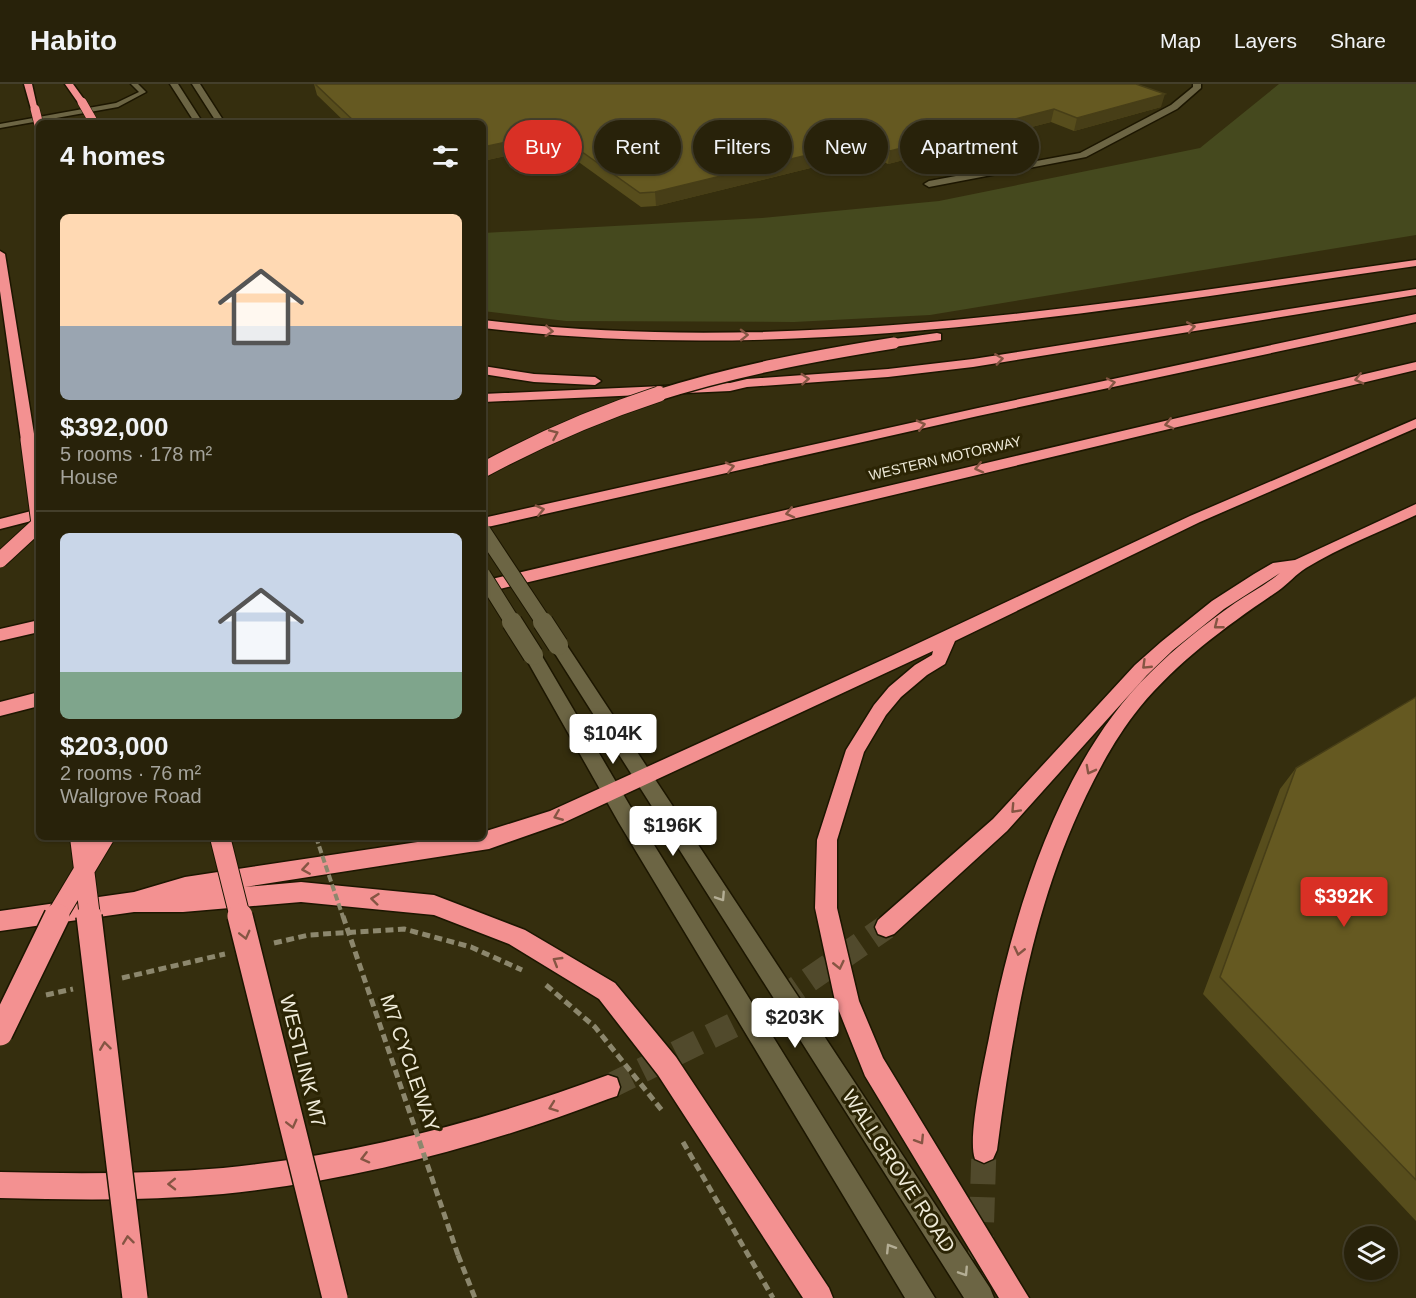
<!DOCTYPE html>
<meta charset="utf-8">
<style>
:root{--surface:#28220a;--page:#302a13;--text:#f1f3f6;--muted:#a5a49c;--line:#443f2b;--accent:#d93025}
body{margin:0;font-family:Arial,sans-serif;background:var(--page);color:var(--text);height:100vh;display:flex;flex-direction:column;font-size:22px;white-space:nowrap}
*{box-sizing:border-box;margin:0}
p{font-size:20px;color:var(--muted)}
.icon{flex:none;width:33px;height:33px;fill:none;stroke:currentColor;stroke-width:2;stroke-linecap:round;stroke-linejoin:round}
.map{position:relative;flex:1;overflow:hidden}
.panel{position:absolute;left:36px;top:36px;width:450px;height:720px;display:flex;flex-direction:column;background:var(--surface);border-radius:9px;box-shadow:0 2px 4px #0004,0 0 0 2px var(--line)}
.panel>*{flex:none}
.top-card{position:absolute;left:504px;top:36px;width:570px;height:54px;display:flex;gap:12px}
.controls{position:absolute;left:1344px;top:1142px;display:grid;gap:12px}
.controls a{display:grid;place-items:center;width:54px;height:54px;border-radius:50%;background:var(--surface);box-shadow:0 2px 4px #0004,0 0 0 2px var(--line);font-size:30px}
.price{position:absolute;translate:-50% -51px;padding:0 14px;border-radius:6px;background:#fff;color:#222;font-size:20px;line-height:39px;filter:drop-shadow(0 2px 3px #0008)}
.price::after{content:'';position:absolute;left:50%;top:36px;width:18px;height:14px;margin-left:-9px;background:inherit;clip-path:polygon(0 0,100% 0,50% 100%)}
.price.selected{background:var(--accent);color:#fff}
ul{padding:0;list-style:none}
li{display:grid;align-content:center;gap:12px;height:318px;padding:0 24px}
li+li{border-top:2px solid var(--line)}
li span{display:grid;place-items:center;height:186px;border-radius:9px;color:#555}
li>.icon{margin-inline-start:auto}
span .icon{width:108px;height:108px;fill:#fffc;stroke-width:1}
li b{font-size:26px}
h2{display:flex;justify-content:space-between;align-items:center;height:72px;padding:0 24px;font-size:26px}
.pill{padding:0 21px;border-radius:27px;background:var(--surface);box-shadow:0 2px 4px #0004,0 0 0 2px var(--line);font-size:21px;line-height:54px}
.pill.selected{background:var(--accent);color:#fff}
header{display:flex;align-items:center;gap:36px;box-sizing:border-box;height:84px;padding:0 30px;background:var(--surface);border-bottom:2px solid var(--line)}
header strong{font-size:28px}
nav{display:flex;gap:33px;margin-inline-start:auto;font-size:21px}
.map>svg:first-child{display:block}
.green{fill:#45491e}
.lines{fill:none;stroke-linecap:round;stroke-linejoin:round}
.highway-tunnel{stroke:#514a2c;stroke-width:25;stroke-dasharray:25 13;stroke-linecap:butt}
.lane-casing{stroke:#1c1600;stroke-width:3}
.street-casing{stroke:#1c1600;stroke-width:3}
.secondary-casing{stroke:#1c1600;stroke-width:3}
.highway-casing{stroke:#1c1600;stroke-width:3}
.path{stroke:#8c876d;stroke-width:5;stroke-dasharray:8 4.5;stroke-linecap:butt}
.lane{fill:#6c6544;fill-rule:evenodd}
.street{fill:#6c6544;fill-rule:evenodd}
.secondary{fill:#6c6544;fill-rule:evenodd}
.highway{fill:#f39191;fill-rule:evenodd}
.secondary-bridge-far1-casing{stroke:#1c1600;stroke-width:17;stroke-linecap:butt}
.secondary-bridge-casing{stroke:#1c1600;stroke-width:22;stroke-linecap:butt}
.highway-bridge-far4-casing{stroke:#1c1600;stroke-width:10;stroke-linecap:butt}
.highway-bridge-far3-casing{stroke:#1c1600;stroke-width:14;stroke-linecap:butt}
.highway-bridge-far2-casing{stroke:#1c1600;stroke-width:17;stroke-linecap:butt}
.highway-bridge-far1-casing{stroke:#1c1600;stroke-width:22;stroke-linecap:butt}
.highway-bridge-casing{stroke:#1c1600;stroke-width:28;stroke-linecap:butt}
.path-bridge-far1{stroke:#8c876d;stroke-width:4;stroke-dasharray:7 3;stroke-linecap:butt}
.path-bridge{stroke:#8c876d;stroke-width:5;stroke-dasharray:8 4.5;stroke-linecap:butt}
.secondary-bridge-far1{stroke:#6c6544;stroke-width:15}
.secondary-bridge{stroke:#6c6544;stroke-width:20}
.highway-bridge-far4{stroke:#f39191;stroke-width:9}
.highway-bridge-far3{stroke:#f39191;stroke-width:11}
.highway-bridge-far2{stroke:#f39191;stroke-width:15}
.highway-bridge-far1{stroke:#f39191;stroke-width:20}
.highway-bridge{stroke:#f39191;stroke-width:25}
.wall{fill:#574d1c}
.shaded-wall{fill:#473e17}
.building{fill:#655921;stroke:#473e17;stroke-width:1.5}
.oneway{stroke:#855543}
.oneway2{stroke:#b4ae95}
.labels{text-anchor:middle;stroke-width:6;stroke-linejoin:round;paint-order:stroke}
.far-street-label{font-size:14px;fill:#eeead8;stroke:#2b2404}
.near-street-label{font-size:20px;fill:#eeead8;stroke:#2b2404}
</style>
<header>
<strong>Habito</strong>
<nav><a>Map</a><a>Layers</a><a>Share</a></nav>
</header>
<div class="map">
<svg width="1416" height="1214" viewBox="0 0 1416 1214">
<rect width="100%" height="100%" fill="#352e0e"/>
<path class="green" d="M1279,0H1416V151L930,231L794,238L566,237L483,227V149L762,134L939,117L1200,64Z"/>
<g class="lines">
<path class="highway-tunnel" d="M608,1003L768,924L886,843
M979,1214L984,1066"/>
<defs>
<path id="lane" d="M131,0H138L146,8L118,23L0,44V40L116,19L139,8Z"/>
<path id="street" d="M1193,0H1201V4L1177,25L1086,73L929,103L924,100L929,97L1080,69L1171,21L1193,3Z"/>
<path id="secondary" d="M170,0H178L203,39H195Z
M192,0H200L225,39H217Z
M558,555L564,557L990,1204L994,1214H964L552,565L549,561L552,557Z
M533,565L539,567L633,727L935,1214H905L619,739L524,571L527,567Z"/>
<path id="highway" d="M24,0H32L38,27L31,25Z
M65,0H73L86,18L85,20H79Z
M0,167L5,170L35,356L28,360L21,356L0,207Z
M1416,176V182C1109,226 794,282 483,244V236C794,274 1109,219 1416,176Z
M1416,205V211L973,283L888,293L747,303L730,307L483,318V310L730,299L747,295L888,285L973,275Z
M1416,230V238L978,332L483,444V434L978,324Z
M937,249L941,250V256L894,263L888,259L894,255Z
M1416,278V286L483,509V497Z
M483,282L534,290L595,293L601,297L595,301L534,298L483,290Z
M1416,335V344L1200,438L955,557L945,580L927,591L901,613L886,631L864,668L837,756V824L859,917L883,974L1029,1214H999L865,992L835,917L815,824L817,756L846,666L874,621L889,603L915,581L932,571L933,567L563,739L489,765L245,803L301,798L434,811L525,846L615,899L676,973L829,1204L833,1214H803L658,991L599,915L509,860L434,831L301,818L183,828H134L0,847V827L134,808L185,793L451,753H483V748L550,727L891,572L1190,432Z
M1416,420V431C1380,448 1340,463 1306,484C1296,490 1288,500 1278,507C1228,541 1179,576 1140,623C1118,650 1101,681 1086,712C1032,824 1013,944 997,1066L993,1075L984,1079L975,1075C967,1055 984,979 989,954C1012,832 1059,677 1150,589C1176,563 1205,540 1235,519C1250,509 1266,501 1280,489L1224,525L1173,566L1147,591L1007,747L894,850L886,853L878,850L875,843L878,836L993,735L1135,581L1161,558L1212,517L1254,490L1273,479L1295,476Z
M39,425V435L0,445V435Z
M39,536V548L0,557V545Z
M39,608V622L0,632V618Z
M608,991L617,994L620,1003L617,1012L608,1015C485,1062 355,1097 223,1110C149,1117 75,1116 0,1114V1088C75,1090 149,1090 223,1084C355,1071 484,1037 608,991Z"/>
</defs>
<use href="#lane" class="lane-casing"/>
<use href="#street" class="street-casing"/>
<use href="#secondary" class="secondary-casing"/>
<use href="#highway" class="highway-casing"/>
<path class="path" d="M274,859L309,851L404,845L471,863L522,886
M122,894L225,870
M546,901L595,943L664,1029
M46,911L73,905
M683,1058L773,1214
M458,1171L475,1214"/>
<use href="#lane" class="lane"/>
<use href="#street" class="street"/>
<use href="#secondary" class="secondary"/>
<use href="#highway" class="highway"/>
<defs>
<path id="secondary-bridge-far1" d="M483,447L544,539
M483,491L513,539"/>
<path id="secondary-bridge" d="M512,538L533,571
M543,538L558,561"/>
<path id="highway-bridge-far4" d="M82,18L94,39
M35,25L39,41"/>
<path id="highway-bridge-far3" d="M655,312C733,287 813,272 894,259"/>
<path id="highway-bridge-far2" d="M28,356L39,440
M483,386C540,355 598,330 659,310
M0,476L39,440"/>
<path id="highway-bridge-far1" d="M80,753L90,833
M220,753L240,833
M56,833L104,753"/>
<path id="highway-bridge" d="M89,832L135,1214
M240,832L335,1214
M0,949L57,832"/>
</defs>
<use href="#secondary-bridge-far1" class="secondary-bridge-far1-casing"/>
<use href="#secondary-bridge" class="secondary-bridge-casing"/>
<use href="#highway-bridge-far4" class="highway-bridge-far4-casing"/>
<use href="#highway-bridge-far3" class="highway-bridge-far3-casing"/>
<use href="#highway-bridge-far2" class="highway-bridge-far2-casing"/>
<use href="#highway-bridge-far1" class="highway-bridge-far1-casing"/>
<use href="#highway-bridge" class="highway-bridge-casing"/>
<path class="path-bridge-far1" d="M316,753L343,833"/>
<path class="path-bridge" d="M343,832L458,1171"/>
<use href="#secondary-bridge-far1" class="secondary-bridge-far1"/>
<use href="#secondary-bridge" class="secondary-bridge"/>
<use href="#highway-bridge-far4" class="highway-bridge-far4"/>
<use href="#highway-bridge-far3" class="highway-bridge-far3"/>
<use href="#highway-bridge-far2" class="highway-bridge-far2"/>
<use href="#highway-bridge-far1" class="highway-bridge-far1"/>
<use href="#highway-bridge" class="highway-bridge"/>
</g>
<path class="wall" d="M314,0H1136L1161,23L1074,47L1051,38L888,80L867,70L656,122L641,123L555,61L483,77V39H346L317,11Z
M1416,613V1137L1203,910L1280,705L1296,684Z"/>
<path class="shaded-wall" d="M1165,10L1161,23L1074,47L1077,34Z
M1054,25L1051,38L888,80L890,67Z
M554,48L555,61L483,77V63Z
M869,56L867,70L656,122L655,108Z"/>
<path class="building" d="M315,0H1136L1165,10L1077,34L1054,25L890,67L869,56L655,108L640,109L554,48L483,63V39H356Z
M1416,613V1096L1220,893L1296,684Z"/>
<defs><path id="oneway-chevron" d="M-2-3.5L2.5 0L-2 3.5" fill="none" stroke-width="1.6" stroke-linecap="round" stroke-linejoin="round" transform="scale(1.5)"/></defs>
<g class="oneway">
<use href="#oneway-chevron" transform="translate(1191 243) rotate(-10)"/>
<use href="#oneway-chevron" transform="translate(549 247) rotate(5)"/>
<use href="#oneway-chevron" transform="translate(744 251) rotate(-1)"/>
<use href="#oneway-chevron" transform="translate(999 275) rotate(-8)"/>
<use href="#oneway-chevron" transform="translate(805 295) rotate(-4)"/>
<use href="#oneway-chevron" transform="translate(1359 295) rotate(167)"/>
<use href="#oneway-chevron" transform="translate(1111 299) rotate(-12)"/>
<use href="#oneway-chevron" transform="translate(1169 340) rotate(167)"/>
<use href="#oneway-chevron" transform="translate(921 341) rotate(-13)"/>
<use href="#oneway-chevron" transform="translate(554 350) rotate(-24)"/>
<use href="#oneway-chevron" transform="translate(730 383) rotate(-13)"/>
<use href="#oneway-chevron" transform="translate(979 384) rotate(167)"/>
<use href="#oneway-chevron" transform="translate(540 426) rotate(-13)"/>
<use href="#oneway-chevron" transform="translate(790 429) rotate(167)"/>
<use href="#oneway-chevron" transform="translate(1218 541) rotate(142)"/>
<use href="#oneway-chevron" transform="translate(1146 581) rotate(136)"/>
<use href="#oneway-chevron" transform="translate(1090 686) rotate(118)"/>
<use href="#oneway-chevron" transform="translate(1015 725) rotate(133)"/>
<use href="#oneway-chevron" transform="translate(558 732) rotate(158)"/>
<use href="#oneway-chevron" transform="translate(306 785) rotate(171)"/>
<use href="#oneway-chevron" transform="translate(375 815) rotate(-174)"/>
<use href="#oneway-chevron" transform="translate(245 851) rotate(76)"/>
<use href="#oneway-chevron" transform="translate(1019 867) rotate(103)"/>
<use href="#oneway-chevron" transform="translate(557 877) rotate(-149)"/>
<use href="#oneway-chevron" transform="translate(839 881) rotate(77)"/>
<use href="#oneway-chevron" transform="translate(105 962) rotate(-97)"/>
<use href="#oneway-chevron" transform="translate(553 1023) rotate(160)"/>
<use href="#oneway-chevron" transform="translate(292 1040) rotate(76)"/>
<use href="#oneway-chevron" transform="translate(920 1056) rotate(58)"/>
<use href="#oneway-chevron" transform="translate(365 1074) rotate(166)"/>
<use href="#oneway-chevron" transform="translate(172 1100) rotate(179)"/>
<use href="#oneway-chevron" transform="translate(128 1156) rotate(-97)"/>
</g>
<g class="oneway2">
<use href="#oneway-chevron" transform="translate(721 813) rotate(57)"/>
<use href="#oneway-chevron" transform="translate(890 1164) rotate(-122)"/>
<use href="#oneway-chevron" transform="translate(964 1188) rotate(57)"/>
</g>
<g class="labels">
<g class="far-street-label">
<text transform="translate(945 374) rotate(-13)" y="5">WESTERN MOTORWAY</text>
</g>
<g class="near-street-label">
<text transform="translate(303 977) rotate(76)" y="7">WESTLINK M7</text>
<text transform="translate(410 979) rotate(71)" y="7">M7 CYCLEWAY</text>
<text transform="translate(899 1087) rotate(57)" y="7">WALLGROVE ROAD</text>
</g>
</g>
</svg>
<div class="controls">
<a><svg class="icon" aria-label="layers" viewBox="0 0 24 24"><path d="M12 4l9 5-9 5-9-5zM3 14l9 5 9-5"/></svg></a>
</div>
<b class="price" style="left:613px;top:681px">$104K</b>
<b class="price" style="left:673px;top:773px">$196K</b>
<b class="price selected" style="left:1344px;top:844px">$392K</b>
<b class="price" style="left:795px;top:965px">$203K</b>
<div class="top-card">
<a class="pill selected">Buy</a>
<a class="pill">Rent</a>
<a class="pill">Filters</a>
<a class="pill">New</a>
<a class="pill">Apartment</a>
</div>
<section class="panel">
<h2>4 homes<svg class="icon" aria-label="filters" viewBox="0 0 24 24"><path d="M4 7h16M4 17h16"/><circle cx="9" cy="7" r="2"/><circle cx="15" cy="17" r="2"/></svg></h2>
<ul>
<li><span style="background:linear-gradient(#ffd9b3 60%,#9aa5b1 0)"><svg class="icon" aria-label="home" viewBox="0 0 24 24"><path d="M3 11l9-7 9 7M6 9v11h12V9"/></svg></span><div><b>$392,000</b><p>5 rooms · 178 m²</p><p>House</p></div></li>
<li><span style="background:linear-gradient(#c9d6e8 75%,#7fa58c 0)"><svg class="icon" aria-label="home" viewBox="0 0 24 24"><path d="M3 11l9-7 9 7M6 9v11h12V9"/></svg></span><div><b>$203,000</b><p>2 rooms · 76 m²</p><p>Wallgrove Road</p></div></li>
</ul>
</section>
</div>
